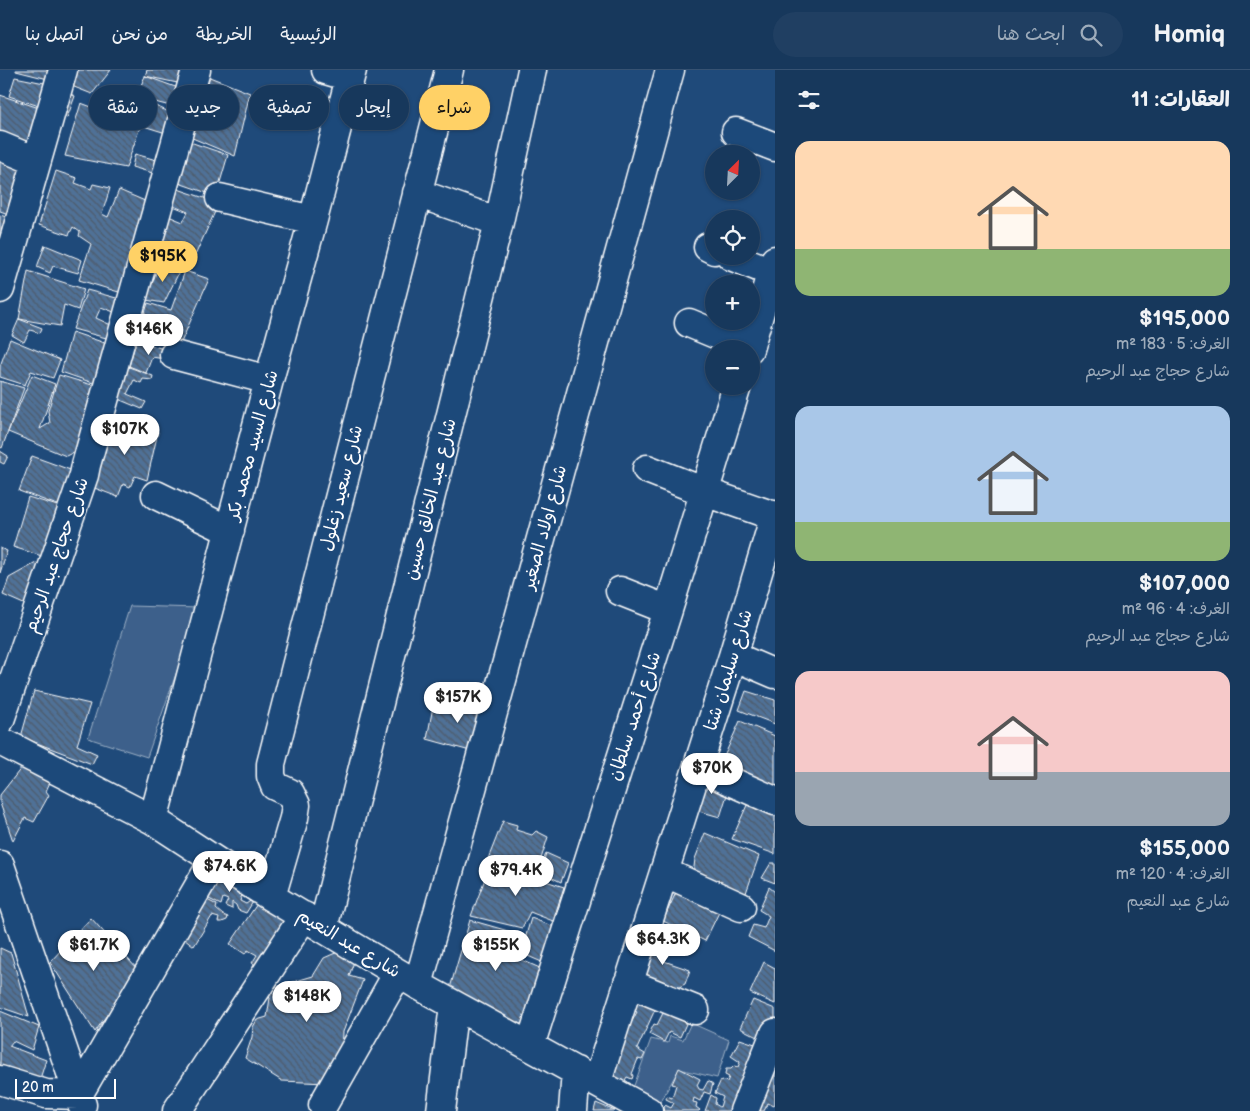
<!DOCTYPE html>
<html lang="ar">
<meta charset="utf-8">
<style>
:root{--surface:#17385c;--page:#203f62;--text:#f1f3f6;--muted:#9eacbb;--line:#365272;--accent:#ffd166}
body{margin:0;font-family:"Balsamiq Sans","Playpen Sans Arabic",sans-serif;background:var(--page);color:var(--text);direction:rtl;height:100vh;display:flex;flex-direction:column;font-size:19px;white-space:nowrap}
*{box-sizing:border-box;margin:0}
p{font-size:16px;color:var(--muted)}
.icon{flex:none;width:28px;height:28px;fill:none;stroke:currentColor;stroke-width:2;stroke-linecap:round;stroke-linejoin:round}
.map{position:relative;flex:1;overflow:hidden;direction:ltr}
.drawer{display:flex;flex-direction:column;background:var(--surface);width:475px}
.drawer>*{flex:none}
.hud{position:absolute;left:15px;top:15px;width:475px;height:45px;direction:rtl;display:flex;gap:10px}
.needle{width:32px;rotate:24deg}
.tools{position:absolute;left:705px;top:75px;display:grid;gap:10px}
.tools a{display:grid;place-items:center;width:55px;height:55px;border-radius:50%;background:var(--surface);box-shadow:0 1px 4px #0004,0 0 0 1px var(--line);font-size:25px}
.scale{position:absolute;left:15px;bottom:12px;width:101px;box-sizing:border-box;padding-left:5px;border:2px solid #fff;border-top:0;font-size:14px;line-height:18px;white-space:nowrap;color:#fff;-webkit-text-stroke:4px #1f4a7a;paint-order:stroke}
.price{position:absolute;translate:-50% -42px;padding:0 11px;border-radius:18px;background:#fff;color:#222;font-size:16px;line-height:32px;filter:drop-shadow(0 1px 2px #0008)}
.price::after{content:'';position:absolute;left:50%;top:30px;width:15px;height:11px;margin-left:-8px;background:inherit;clip-path:polygon(0 0,100% 0,50% 100%)}
.price.selected{background:var(--accent);color:#111}
ul{padding:0;list-style:none}
li{display:grid;align-content:center;gap:10px;height:265px;padding:0 20px}
li span{display:grid;place-items:center;height:155px;border-radius:15px;color:#555}
li>.icon{margin-inline-start:auto}
span .icon{width:90px;height:90px;fill:#fffc;stroke-width:1}
li b{font-size:21px}
h2{display:flex;justify-content:space-between;align-items:center;height:60px;padding:0 20px;font-size:21px}
.chip{padding:0 18px;border-radius:22px;background:var(--surface);box-shadow:0 1px 4px #0004,0 0 0 1px var(--line);font-size:18px;line-height:45px}
.chip.selected{background:var(--accent);color:#111}
header{display:flex;align-items:center;gap:30px;box-sizing:border-box;height:70px;padding:0 25px;background:var(--surface);border-bottom:1px solid var(--line)}
header strong{font-size:24px}
nav{display:flex;gap:28px;margin-inline-start:auto;font-size:18px}
.search{width:350px;height:45px;background:var(--page);display:flex;align-items:center;gap:12px;box-sizing:border-box;padding:0 18px;border-radius:28px;color:var(--muted);font-size:19px}
main{display:flex;flex:1;min-height:0}
.map>svg:first-child{display:block}
.green{fill:#3c618b;stroke:#9eb0c5}
.building{fill:url(#building-back-hatch);stroke:#fff}
.lines{fill:none;stroke-linecap:round;stroke-linejoin:round}
.street-casing{stroke:#fff;stroke-width:31}
.street{stroke:#1f4a7a;stroke-width:28}
.labels{text-anchor:middle;stroke-width:4;stroke-linejoin:round;paint-order:stroke}
.street-label{font-size:18px;fill:#fff;stroke:#1f4a7a}
</style>
<header>
<strong>Homiq</strong>
<div class="search"><svg class="icon" aria-label="search" viewBox="0 0 24 24"><circle cx="10" cy="10" r="6"/><path d="M15 15l6 6"/></svg>ابحث هنا</div>
<nav><a>الرئيسية</a><a>الخريطة</a><a>من نحن</a><a>اتصل بنا</a></nav>
</header>
<main>
<section class="drawer">
<h2>العقارات: 11<svg class="icon" aria-label="filters" viewBox="0 0 24 24"><path d="M4 7h16M4 17h16"/><circle cx="9" cy="7" r="2"/><circle cx="15" cy="17" r="2"/></svg></h2>
<ul>
<li><span style="background:linear-gradient(#ffd9b3 70%,#8fb573 0)"><svg class="icon" aria-label="home" viewBox="0 0 24 24"><path d="M3 11l9-7 9 7M6 9v11h12V9"/></svg></span><div><b>$195,000</b><p>الغرف: 5 · 183 m²</p><p>شارع حجاج عبد الرحيم</p></div></li>
<li><span style="background:linear-gradient(#a9c7e8 75%,#8fb573 0)"><svg class="icon" aria-label="home" viewBox="0 0 24 24"><path d="M3 11l9-7 9 7M6 9v11h12V9"/></svg></span><div><b>$107,000</b><p>الغرف: 4 · 96 m²</p><p>شارع حجاج عبد الرحيم</p></div></li>
<li><span style="background:linear-gradient(#f6c9c9 65%,#9aa5b1 0)"><svg class="icon" aria-label="home" viewBox="0 0 24 24"><path d="M3 11l9-7 9 7M6 9v11h12V9"/></svg></span><div><b>$155,000</b><p>الغرف: 4 · 120 m²</p><p>شارع عبد النعيم</p></div></li>
</ul>
</section>
<div class="map">
<svg width="775" height="1041" viewBox="0 0 775 1041">
<defs>
<pattern id="building-back-hatch" width="6" height="6" patternUnits="userSpaceOnUse" patternTransform="scale(1.25)"><rect width="6" height="6" fill="#507197"/><path d="M-1 5l2 2M0 0l6 6M5-1l2 2" fill="none" stroke="#4e5b6a"/></pattern>
</defs>
<rect width="100%" height="100%" fill="#1f4a7a"/>
<filter id="ink" filterUnits="userSpaceOnUse"><feTurbulence type="fractalNoise" baseFrequency=".02" numOctaves="2"/><feDisplacementMap in="SourceGraphic" scale="10" xChannelSelector="R" yChannelSelector="G"/><feConvolveMatrix kernelMatrix="1 2 1 2 8 2 1 2 1" color-interpolation-filters="sRGB"/></filter>
<g filter="url(#ink)">
<path class="green" d="M130,536L199,538L147,687L88,668Z
M691,953L729,970L717,1008L679,999L658,1036L632,1021L651,969L668,973L670,966L683,970Z"/>
<path class="building" d="M16,0H55L52,10L16,1Z
M68,0H111L92,24L64,13Z
M147,0H187L182,14L145,6Z
M145,6L181,19L174,37L136,27Z
M207,6L250,23L235,86L190,67Z
M15,7L54,15L48,39L9,26Z
M61,20L75,26L67,48L53,42Z
M0,25L45,40L34,85L0,72Z
M143,31L172,43L166,63L134,53Z
M81,33L134,53L140,57L126,98L65,86Z
M187,71L228,85L216,126L173,111Z
M0,84L31,94L17,147L0,141Z
M135,84L160,91L156,104L132,97Z
M56,101L77,108L75,113L91,119L93,114L110,118L102,144L108,147L119,120L152,134L122,223L79,210L91,174L79,166L80,162L73,157L69,165L39,155Z
M172,117L219,133L193,190L153,176L166,145L183,152L188,142L166,133Z
M0,145L16,150L0,186Z
M45,175L82,190L78,203L53,196L50,203L37,197Z
M160,192L181,198L164,233L146,230Z
M28,201L84,219L78,240L64,235L60,256L19,249Z
M185,201L209,209L179,277L137,268L148,233L171,240Z
M87,220L120,229L114,242L101,237L96,248L113,256L110,269L73,259Z
M19,249L42,258L40,263L30,260L24,272L12,265Z
M72,262L111,275L99,315L61,302Z
M10,269L60,290L53,308L31,301L25,315L0,307V296Z
M136,271L178,283L176,291L152,287L146,303L129,296Z
M121,294L153,306L152,310L143,309L141,313L134,310L127,324L146,332L142,339L106,324Z
M32,305L55,314L40,359L50,353L48,341L59,305L102,318L84,377L66,386L8,362Z
M0,311L24,318L2,378L0,377Z
M113,347L158,362L147,410L135,406L130,417L123,414L118,427L92,417Z
M0,381L8,386L4,394L0,392Z
M32,386L84,405L71,440L19,421Z
M28,427L64,438L45,487L13,477Z
M0,478L7,481L0,503Z
M36,493L48,497L35,539L3,525L9,508Z
M436,620L492,645L481,684L427,669Z
M34,621L90,634L77,675L97,684L92,694L21,667Z
M746,621L775,630V654L739,640Z
M740,651L775,666V724L718,700Z
M22,697L51,710L46,721L49,725L34,752L25,748L13,771L0,733V725Z
M700,705L731,712L720,747L695,740Z
M751,726L775,736V784L732,769Z
M503,751L517,755L516,760L532,765L536,761L548,767L538,798L528,799L488,789Z
M705,763L759,786L741,837L693,805L695,789Z
M546,783L568,793L561,812L540,802Z
M491,793L564,817L553,851L530,842L522,858L471,846Z
M771,793H775V813L762,808Z
M224,801L244,818L240,831L246,834L256,827L246,843L238,840L236,835L232,832V839L225,836L228,830L223,828L221,835L207,828L214,820Z
M769,817L775,822V881L748,867L753,855L764,858L769,846L759,840Z
M678,818L725,830L705,871L663,851Z
M201,827L217,835L216,839L223,845L228,847L227,850L222,852H218L219,848L212,846L194,876L179,864L187,852L192,857L198,846L192,844Z
M259,831L290,852L256,895L252,893L257,885L248,880L245,884L230,874Z
M91,848L138,900L95,962L50,892Z
M531,848L557,858L544,893L521,883Z
M470,850L522,865L515,887L542,899L523,957L450,918Z
M653,866L662,867L677,870L664,891L690,900L685,914L670,922L638,907Z
M0,878L11,883L29,947L0,937Z
M340,881L356,886L349,906L363,910L343,962L342,984L326,1013L282,1011L245,988L252,967L253,957L257,950L267,947L270,928L263,921L313,906L324,888Z
M764,892L775,898V934L750,923Z
M640,926L658,933L637,979L645,984L642,990L638,989L632,1004L633,1006L632,1009L627,1007L625,1010L631,1014L628,1021L621,1019L623,1012L619,1010H601L624,956L629,957L637,942L633,940Z
M753,930L775,939V1034L774,1036L768,1033L764,1041H705L711,1025L716,1028L715,1034L720,1037L723,1027L715,1023L721,1010L727,1012L729,1007L725,1005L726,999H731L734,996L738,997L740,992L731,986L740,969L755,974L758,967L740,958Z
M666,937L690,945L680,967L669,962L664,972L649,964L654,954L657,955Z
M0,941L39,957L32,980L13,971L9,976L46,990L39,1012L0,997Z
M679,998L700,1009L697,1015L699,1019L703,1020L708,1011L713,1014L710,1024L704,1022L700,1031L694,1028L693,1032L697,1033L696,1037L700,1040L699,1041H663L665,1035L671,1038L674,1033L666,1029L667,1026L672,1028L676,1015L672,1014Z
M596,1033L615,1041H594Z"/>
<g class="lines">
<defs>
<path id="street" d="M326,0L350,7
M736,62L775,77
M0,76L36,91
M417,123L499,152
M220,128L313,150
M708,177L714,180
M731,186L771,202
M0,219L63,0
M689,253L749,278
M749,279L775,190
M174,285L269,310
M647,399L705,422L774,446
M156,425L230,461
M620,521L668,540
M733,586L775,604
M0,650L84,405L86,395L196,0
M0,671L153,750L271,827L418,915L648,1041
M698,697L775,731
M153,750L269,310L313,150L352,0
M0,795L82,1035
M664,802L741,837
M271,827L294,748L296,735L290,723L275,716L271,706V694L449,0
M323,858L499,152L532,0
M628,913L695,940
M418,915L670,0
M530,976L668,540L737,316
M0,1010L46,1024L78,1025L214,790
M597,1012L733,586L775,445
M323,1035L398,903
M177,1041L304,846
M441,1041L454,935
M573,1041L576,1001
M744,1041L775,963"/>
</defs>
<use href="#street" class="street-casing"/>
<use href="#street" class="street"/>
</g>
</g>
<g class="labels">
<g class="street-label">
<text transform="translate(252 375) rotate(-75)" y="6">شارع السيد محمد بكر</text>
<text transform="translate(341 418) rotate(-76)" y="6">شارع سعيد زغلول</text>
<text transform="translate(430 429) rotate(-76)" y="6">شارع عبد الخالق حسين</text>
<text transform="translate(544 457) rotate(-75)" y="6">شارع اولاد الصغير</text>
<text transform="translate(56 485) rotate(-71)" y="6">شارع حجاج عبد الرحيم</text>
<text transform="translate(728 600) rotate(-73)" y="6">شارع سليمان شتا</text>
<text transform="translate(634 646) rotate(-72)" y="6">شارع أحمد سلطان</text>
<text transform="translate(349 873) rotate(31)" y="6">شارع عبد النعيم</text>
</g>
</g>
</svg>
<div class="tools">
<a><svg class="needle" viewBox="-14 -14 28 28"><path d="M0-13l5 13h-10z" fill="#e53935"/><path d="M0 13l5-13h-10z" fill="#9eacbb"/></svg></a>
<a><svg class="icon" aria-label="locate" viewBox="0 0 24 24"><circle cx="12" cy="12" r="6"/><path d="M12 2v4M12 18v4M2 12h4M18 12h4"/></svg></a>
<a>+</a>
<a>−</a>
</div>
<div class="scale">20 m</div>
<b class="price selected" style="left:163px;top:213px">$195K</b>
<b class="price" style="left:149px;top:286px">$146K</b>
<b class="price" style="left:125px;top:386px">$107K</b>
<b class="price" style="left:458px;top:654px">$157K</b>
<b class="price" style="left:712px;top:725px">$70K</b>
<b class="price" style="left:230px;top:823px">$74.6K</b>
<b class="price" style="left:516px;top:827px">$79.4K</b>
<b class="price" style="left:663px;top:896px">$64.3K</b>
<b class="price" style="left:94px;top:902px">$61.7K</b>
<b class="price" style="left:496px;top:902px">$155K</b>
<b class="price" style="left:307px;top:953px">$148K</b>
<div class="hud">
<a class="chip selected">شراء</a>
<a class="chip">إيجار</a>
<a class="chip">تصفية</a>
<a class="chip">جديد</a>
<a class="chip">شقة</a>
</div>
</div>
</main>
